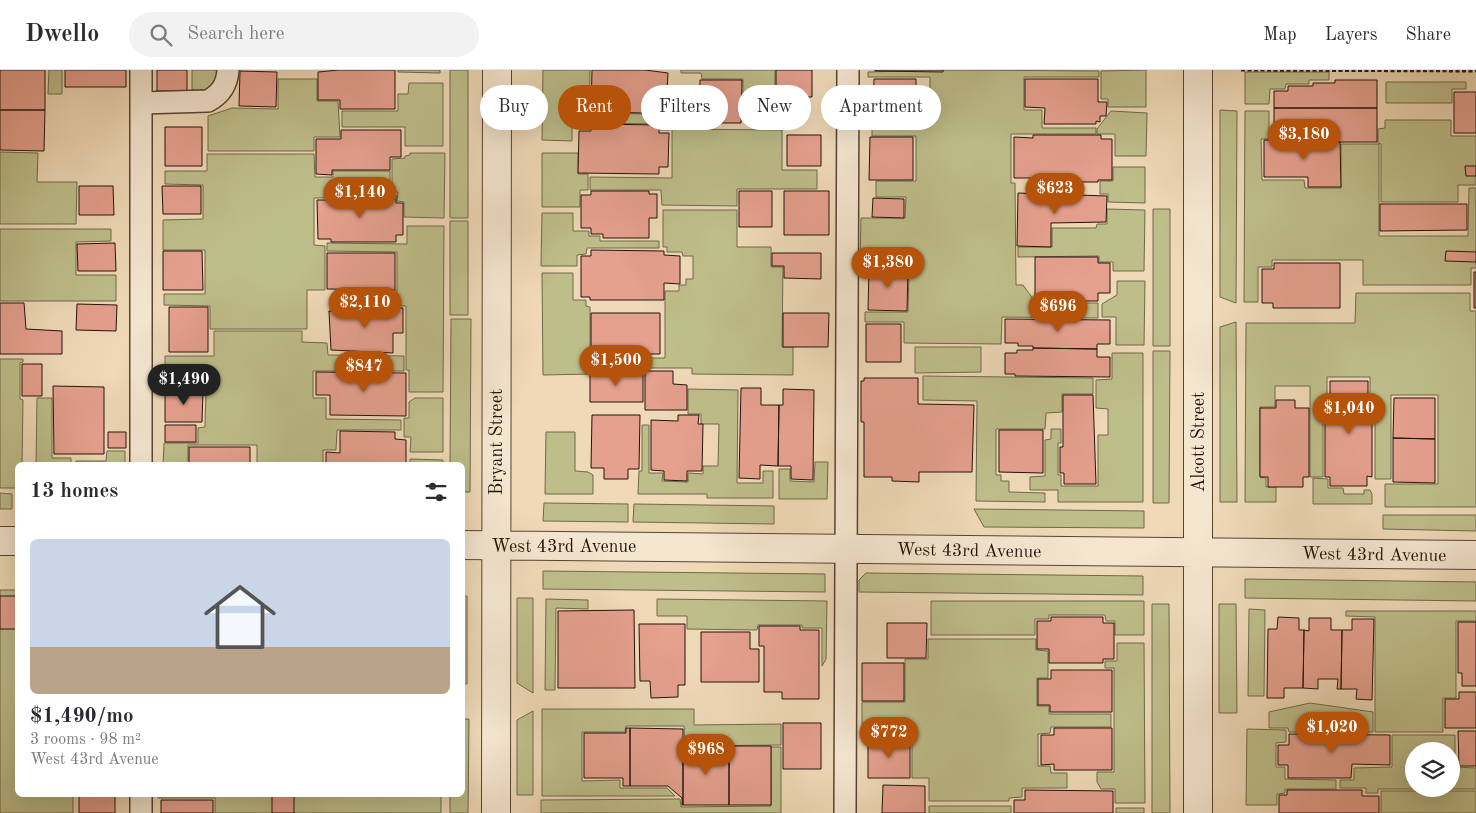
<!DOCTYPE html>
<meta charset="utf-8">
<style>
:root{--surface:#fff;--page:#f2f2f3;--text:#2b2b33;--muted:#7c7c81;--line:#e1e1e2;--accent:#b45309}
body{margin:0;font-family:"Old Standard TT",serif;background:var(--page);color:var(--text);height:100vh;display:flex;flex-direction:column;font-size:19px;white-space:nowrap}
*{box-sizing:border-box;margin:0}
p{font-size:16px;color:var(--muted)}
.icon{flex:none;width:28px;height:28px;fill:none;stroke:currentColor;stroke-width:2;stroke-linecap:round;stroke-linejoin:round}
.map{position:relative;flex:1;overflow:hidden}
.details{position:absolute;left:15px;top:392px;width:450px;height:335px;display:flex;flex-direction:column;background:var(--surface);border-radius:8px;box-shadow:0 5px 20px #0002}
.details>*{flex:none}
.hud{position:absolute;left:480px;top:15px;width:475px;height:45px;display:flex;gap:10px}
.controls{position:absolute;left:1405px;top:672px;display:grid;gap:10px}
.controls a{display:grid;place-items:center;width:55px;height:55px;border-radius:50%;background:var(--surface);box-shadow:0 5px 20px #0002;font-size:25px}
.price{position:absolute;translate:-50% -42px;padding:0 11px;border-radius:18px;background:var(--accent);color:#fff;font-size:16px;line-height:32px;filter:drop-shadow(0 1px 2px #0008)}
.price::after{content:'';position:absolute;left:50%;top:30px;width:15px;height:11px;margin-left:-8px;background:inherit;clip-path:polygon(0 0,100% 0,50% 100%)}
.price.active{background:#222;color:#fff}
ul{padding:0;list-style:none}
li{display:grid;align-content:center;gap:10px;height:265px;padding:0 15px}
li span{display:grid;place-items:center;height:155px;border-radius:8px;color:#555}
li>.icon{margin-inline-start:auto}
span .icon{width:90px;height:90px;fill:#fffc;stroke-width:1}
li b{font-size:21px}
h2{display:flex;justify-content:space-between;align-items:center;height:60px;padding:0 15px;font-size:21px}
.chip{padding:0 18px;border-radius:22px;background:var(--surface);box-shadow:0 5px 20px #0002;font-size:18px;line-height:45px}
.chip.active{background:var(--accent);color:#fff}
header{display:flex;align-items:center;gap:30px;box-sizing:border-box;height:70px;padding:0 25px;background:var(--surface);border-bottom:1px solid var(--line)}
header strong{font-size:24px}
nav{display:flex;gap:28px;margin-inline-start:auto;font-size:18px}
.search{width:350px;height:45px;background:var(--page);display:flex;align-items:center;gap:12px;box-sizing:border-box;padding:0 18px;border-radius:28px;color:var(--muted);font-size:19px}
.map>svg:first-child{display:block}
.green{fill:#bebe8b;stroke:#71684a;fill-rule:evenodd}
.building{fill:#e5a08e;stroke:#24130a}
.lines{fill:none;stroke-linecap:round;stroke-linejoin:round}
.lane-casing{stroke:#574435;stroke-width:24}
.street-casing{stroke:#574435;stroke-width:30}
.path{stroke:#24130a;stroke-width:3;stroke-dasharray:4 2.5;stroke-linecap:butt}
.lane{stroke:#f5e6d0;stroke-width:21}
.street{stroke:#f5e6d0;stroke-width:28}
.labels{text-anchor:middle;stroke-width:5;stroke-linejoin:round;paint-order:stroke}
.street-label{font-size:18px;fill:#24130a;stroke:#f5e6d0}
</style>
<header>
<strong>Dwello</strong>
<div class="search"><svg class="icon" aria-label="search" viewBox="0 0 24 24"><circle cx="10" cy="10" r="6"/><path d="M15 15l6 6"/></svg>Search here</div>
<nav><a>Map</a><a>Layers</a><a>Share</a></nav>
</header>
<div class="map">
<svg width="1476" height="743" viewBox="0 0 1476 743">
<rect width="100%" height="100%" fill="#efd9b7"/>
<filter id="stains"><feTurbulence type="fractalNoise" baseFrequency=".004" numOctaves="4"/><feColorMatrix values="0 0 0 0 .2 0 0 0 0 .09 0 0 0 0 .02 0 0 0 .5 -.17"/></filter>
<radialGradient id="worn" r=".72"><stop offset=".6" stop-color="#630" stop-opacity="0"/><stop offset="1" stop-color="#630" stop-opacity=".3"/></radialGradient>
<path class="green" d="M49,0H62V24H48Z
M192,0H217V16L212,20H192Z
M398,0H440V3L398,2Z
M450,0H468V148H450Z
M543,0H590L589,53H572V71L542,70Z
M681,0H775V27H743V9H702L701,3H681Z
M949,0L1099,1V7H1024V40H1042V58H1096V64H1011V113H1015L1016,215H1023L1036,233H1098V248L1002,247L1001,274L904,273V252H865V242H908L909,196H860L861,148H905L906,127H876V111H916V66H872V47L904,48V44L930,43V7H868V2Z
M1146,0V37H1108V29H1101V1Z
M1245,2H1329V10H1309V14H1286L1285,19H1270L1269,34H1245Z
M278,9H317V31H338L340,67H314V81H208V46L232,38L278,39Z
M1386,12H1466V19H1452V33H1386Z
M409,13H443V76H405V57H342V41H398V24H408Z
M669,25L696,26L698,57H671L670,60H660V54L590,53L591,43L648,44V41H667Z
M1220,40L1237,41L1236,233L1220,227Z
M1111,41L1147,43L1146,86H1115V64H1097V59Z
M1245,41H1269V61H1310V69H1261L1262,110H1304L1305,118H1341V74H1379V166H1468L1469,118H1476V198H1471V215H1363V190H1272V197H1258V232H1244Z
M1385,50H1451V66H1476V115H1458V132H1381V74L1378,73V59L1385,58Z
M672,59L782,60V100H817V119H737V136L662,135L661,120H590V107L672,108Z
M0,82L38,83L37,112H77L76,154H0Z
M410,83H445L444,148L404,147V132L397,131L398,122H392V89L405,88V86L410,85Z
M542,83H578V104H588V120H580V137H542Z
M207,84H314L315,107H333V101H390V123H325L324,128H314V175L325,176V220H307V259H210V236L164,235V224H205V180H163V150L203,149V115L165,114V101H207Z
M1113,97H1145V133L1108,132V124H1100V111H1113Z
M1107,139L1145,140L1144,201H1113V192H1099V186L1018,187V177H1052V158H1096L1097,154H1107Z
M1153,139H1170V276H1153Z
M663,140H737V177H771V197H783L782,277H793V305L692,304V298H648V288H665V221H679V215H686V209H693V186H683L682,182H667V177H663Z
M542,143H573V161H589V166H600V171H659V178H587L586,184L577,185V196H541Z
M450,151H468V245H450Z
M407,156H444L443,322H409V300H406V236L343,235V221H397V182L327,181V173L407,174Z
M0,159H111V171L76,172V205H116V231H0Z
M542,203H573V230H586V236L590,237V304L543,305Z
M1117,211H1145L1144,275H1116V247H1102V234L1117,225Z
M1356,223H1470V241H1476V437H1385V414H1438V325H1391V409H1375V335L1370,334V307H1327V334L1323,335V407H1310V316H1275V337H1260V407L1266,408V417H1276V432H1245L1246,253H1355Z
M451,249H471L470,422H463L462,395H450Z
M1236,252L1237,432H1220V257Z
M214,261H302V272L327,273L328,285L404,286V301H313V328H326V349L401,350V360H337L336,380H323V395H257V375H188V395H163L164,373H198V358L205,357L206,319L165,318V286H214Z
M915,277H981V302L915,303Z
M1153,281H1170L1169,433H1153Z
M1112,283H1143V432H1058V420H1030V407L1045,406V370L1051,369V359H1061V373H1058V405H1061V416H1098V365H1108V339L1096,338V310L1112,309Z
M0,289H23V292L20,293V329L23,330L22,395H18L17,418H0Z
M923,306L1093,308V324H1062V342L1046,343L1045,359H996V405H1001V411H1009V422L1045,423V432L976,431L977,331L923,330Z
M688,319L738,320L737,413H763V401H773V428H707V424H638L639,401H642V355H649V403H663L662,411L688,412V403L703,404V396H718L719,354H701V344H688Z
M37,328H52V388H71V395H36Z
M415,328H443V382H410L411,367H404V348H409V332Z
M546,362H575V401L588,402L593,405V424H545Z
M107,381H125V395H76V391H106Z
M410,389L443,390V395H410Z
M815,392H828L827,429H779V399H790V411L814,412Z
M1313,408L1328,409V418H1343L1344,424H1364V420H1370L1372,424V434H1313Z
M0,423L12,424V439H0Z
M544,433L628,434V452L543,451Z
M634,434L774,436V454L633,452Z
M974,439L1144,441V458L984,457Z
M1383,445H1476V461L1383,459Z
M543,501L825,504V522L543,519Z
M866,503L1143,506V525L859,522V510Z
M1245,509L1476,512V531L1245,528Z
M0,520H17L18,725H73V743H0Z
M463,526H467V614H462Z
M517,528H533V623L517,613Z
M546,529L588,530V539L556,538L555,620H545Z
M657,529L827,531L826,589L822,596V558H802V555H758L757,560L687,559V546H657Z
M931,531H1144V565H1115V551H1106L1105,545H1049V549H1035V565H931Z
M1152,534H1169L1170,743H1152Z
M1219,534H1236L1237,643H1219Z
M1249,539L1265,540L1264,626H1248Z
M1346,541H1476V551H1456V628H1443V662H1375V547L1346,546Z
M928,569H1036V580L1048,581V608H1037V636H1049V644H1111V657H1051L1050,663L1038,664V696H1050L1051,703H1067V718H1022V727L1009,728V731H929V708H912V666H862V632H905V589H928Z
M1117,573H1144L1145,733H1115V719H1101L1097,712V702H1114V598H1105V591H1117Z
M1310,633L1373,642V662H1289L1288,658H1269V642Z
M542,639H694V655L781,654V675L685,676L684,656H626L625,662H582V711L620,710V718H667L675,726H542Z
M533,641V725H517V650Z
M463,649H469L468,743H450V725H462Z
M1247,659L1286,660V672L1276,673V697H1285V709L1336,710V719H1285V723L1277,724V735H1246Z
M1392,665H1455V697L1476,698V719H1378V723H1366V718H1340V710H1354V698L1392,697ZM1414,681H1451V719H1414Z
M771,677H781V743H541V730L680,729L681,737L771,736Z
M1381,721H1476V743H1381Z
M158,725H441V743H215V728H158Z
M929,736H1011V743H929Z
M1116,738H1144V743H1116Z"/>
<path class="building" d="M0,0H45V40H0Z
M65,0H126V17H65Z
M157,0H187V21H157Z
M339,0H395V39H340V30H318V2Z
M592,0H645L668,3L666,40H646V43L591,42Z
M776,0H812V27H776Z
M875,0H943V2L875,1Z
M240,1L277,2L276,37L239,36Z
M874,9H916V43L873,42Z
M1025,9H1098V32H1107L1106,46H1100V52L1096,51V54H1044L1045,38L1025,37Z
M700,10H742L741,53H699Z
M1335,10H1377V38H1274V21H1288V16H1313V13H1335Z
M1454,22H1476V63H1454Z
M1274,38H1377V72H1337V67H1333V64H1313V59H1288V56H1274Z
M0,40H45L44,81L0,80Z
M591,54L659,55V63H669L668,97H659V104L578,103L579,61H591Z
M165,57H202V96H165Z
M341,60H401V87H390V100H332V105L316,104V69H341Z
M787,65H821V96H787Z
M1033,65H1101V69H1112V110H1098V112H1033V108H1014V67L1033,68Z
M870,67H913V110H869Z
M1264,70L1340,72L1341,117H1308V107H1264Z
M1465,96H1476V106H1466Z
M79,116H113L114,145H79Z
M162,116H201V144H163Z
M591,121H649V124H657V148H649V168H603V164H591V158H581V125H591Z
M739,121H772V157H739Z
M784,121H829V165H784Z
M1018,123L1107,126L1106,152L1051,153V177L1017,176Z
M396,125V133H403V165H396V172H331V169H318L317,130H329V126Z
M873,128L904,129V148L872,147Z
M1380,134H1467V160L1380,161Z
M115,173L116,201H78L77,174Z
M591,180L664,181V185L680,186V214L664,213V230H590V227H581V186H591Z
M163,181H202L203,220H163Z
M1446,181L1476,182V192L1445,191Z
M327,183H395V220L327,219Z
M772,183H821V209L784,208V196H772Z
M1035,187H1098V193H1110V223H1098V231H1045V226H1035Z
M1274,193H1340V238H1273V233H1262V199H1274Z
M869,198H908L907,241L868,240Z
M1474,202H1476V238H1474Z
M0,233H24L26,259L62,261V284H0Z
M77,234L117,235L116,261L76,260Z
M169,237H208V282H169Z
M341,237L403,238V263H393V283L331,280L329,241H341Z
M591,243H660V284H591Z
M783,243H829L828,277H783Z
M1005,249L1110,250V274H1097V279L1033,278V276H1018V273H1005Z
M866,254H901V292H866Z
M1033,278L1097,279V287H1110V307L1015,306V304H1005V283H1017V280H1033Z
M22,294H42V326H22Z
M590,301L643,302V332H590Z
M645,301H673V314L687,315V340H645Z
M316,302L406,303V346L330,345V325H316Z
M864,308H918V334L974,335L972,402H919V412L892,411V407H864V352H861V311H864Z
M1330,311H1368V337H1372V407L1367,406V416H1330V407H1325V338H1330Z
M53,316L104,317V384H54Z
M741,318H761V335H779L778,396L760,395V409L739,408Z
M783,319L814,320L813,410L791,409V396H778L779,335H783Z
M165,320H203L202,352H165Z
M1063,325H1093L1096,414H1064V403H1060V377H1063Z
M1394,328H1435V369L1393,368Z
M1276,330H1295V338H1309V407H1303V417H1268V407H1260V338H1276Z
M592,345H640L639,399H628V409H604V398H591Z
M678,345H699L698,354H703L702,401H687V411L664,410V401L651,400V350L678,351Z
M165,355H196V372H165Z
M999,360H1043V403L999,402Z
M340,361L395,362V369L406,370V395H326V382L340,383Z
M108,362H126V378H108Z
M1393,368L1435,369V413L1393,412Z
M189,377H250V395H189Z
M0,526H18V559H0Z
M634,540L635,618H558V541Z
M1051,547H1103V553H1114V589H1103V593H1049V579H1037V551H1051Z
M1278,547L1299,548V560H1304L1303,618H1284V628H1267L1268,559H1277Z
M1309,548H1331V560H1342L1341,619H1337L1338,609H1318V619L1303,618L1304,560L1309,561Z
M1352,549H1374L1372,630L1356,629L1357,619H1341L1342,560H1352Z
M1458,552H1476V616H1462V603H1458Z
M887,553H927L926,588H887Z
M639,554H685V615H678V627L651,628L650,611H640Z
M759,556H800V560H819V629H782V622H764V576H759Z
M701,562H750V579H759V612H701Z
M862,593H904V631H862Z
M1051,600H1112V642H1050V635H1038V609H1051Z
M1459,622H1476V658H1445V629H1459Z
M783,653H821V699H783Z
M626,658H630V716H623V708H584V663H626Z
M630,658L683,659V735H682V728L668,716H630Z
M1054,658H1112V700H1054V694L1041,695V665H1054Z
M1458,661H1476V696H1459Z
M1289,664L1390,665V695L1352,694L1351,708H1288V695H1278V675H1289Z
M868,669H910V708H868Z
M683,676H729V735H683Z
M729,676H771V735H729Z
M883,715L925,716V743H882Z
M1025,720L1113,721V743H1014V730H1025Z
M1287,720H1362V726H1379V743H1279V725H1287Z
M79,725H115V743H79Z
M272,726H294V743H272Z
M161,730H213V743H161Z"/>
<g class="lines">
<defs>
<path id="lane" d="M141,33L208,31C221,24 227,15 228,0
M141,395V0
M141,725V743
M845,743L848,0"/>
<path id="street" d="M1198,0V743
M0,471H18
M462,475L1476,485
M496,743L497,0"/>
</defs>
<use href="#lane" class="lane-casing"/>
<use href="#street" class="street-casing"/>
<path class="path" d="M1241,0L1476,1"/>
<use href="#lane" class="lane"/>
<use href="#street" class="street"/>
</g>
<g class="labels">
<g class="street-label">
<text transform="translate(496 372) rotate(-90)" y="6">Bryant Street</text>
<text transform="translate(1198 372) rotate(-90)" y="6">Alcott Street</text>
<text x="564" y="482">West 43rd Avenue</text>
<text transform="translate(969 480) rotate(1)" y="6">West 43rd Avenue</text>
<text transform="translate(1374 484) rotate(1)" y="6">West 43rd Avenue</text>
</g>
</g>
<rect width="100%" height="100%" filter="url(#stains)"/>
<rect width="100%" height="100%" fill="url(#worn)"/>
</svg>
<div class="controls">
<a><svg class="icon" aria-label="layers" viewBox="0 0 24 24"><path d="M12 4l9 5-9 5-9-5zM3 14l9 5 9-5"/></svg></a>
</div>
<b class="price" style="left:1304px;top:91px">$3,180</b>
<b class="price" style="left:1055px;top:145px">$623</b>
<b class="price" style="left:360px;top:149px">$1,140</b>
<b class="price" style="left:888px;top:219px">$1,380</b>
<b class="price" style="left:365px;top:259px">$2,110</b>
<b class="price" style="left:1058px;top:263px">$696</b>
<b class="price" style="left:616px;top:317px">$1,500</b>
<b class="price" style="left:364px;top:323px">$847</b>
<b class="price active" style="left:184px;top:336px">$1,490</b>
<b class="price" style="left:1349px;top:365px">$1,040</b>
<b class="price" style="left:1332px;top:684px">$1,020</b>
<b class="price" style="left:889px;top:689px">$772</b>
<b class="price" style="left:706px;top:706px">$968</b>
<div class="hud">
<a class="chip">Buy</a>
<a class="chip active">Rent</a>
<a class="chip">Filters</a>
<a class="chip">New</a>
<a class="chip">Apartment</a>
</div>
<section class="details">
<h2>13 homes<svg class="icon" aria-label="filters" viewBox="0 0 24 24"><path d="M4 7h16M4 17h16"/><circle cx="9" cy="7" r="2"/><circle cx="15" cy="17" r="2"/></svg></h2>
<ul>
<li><span style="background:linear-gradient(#c9d6e8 70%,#b9a48a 0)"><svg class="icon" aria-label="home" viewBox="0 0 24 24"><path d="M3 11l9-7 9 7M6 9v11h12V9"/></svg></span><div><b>$1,490/mo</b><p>3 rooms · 98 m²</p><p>West 43rd Avenue</p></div></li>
</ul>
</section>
</div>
